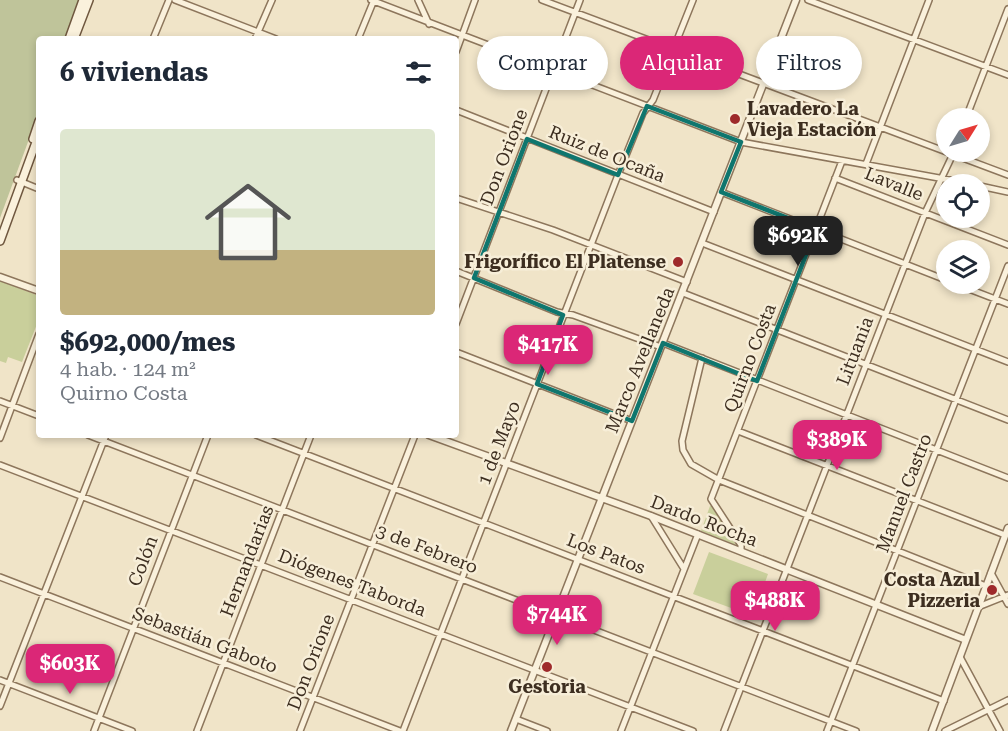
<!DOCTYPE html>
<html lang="es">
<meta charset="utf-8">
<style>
:root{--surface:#fff;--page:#f6f6f7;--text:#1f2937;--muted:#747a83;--line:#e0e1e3;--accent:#db2777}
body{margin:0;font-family:"Roboto Serif",serif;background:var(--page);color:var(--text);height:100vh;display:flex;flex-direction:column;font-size:22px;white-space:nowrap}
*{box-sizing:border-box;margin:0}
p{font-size:20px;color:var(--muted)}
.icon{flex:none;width:33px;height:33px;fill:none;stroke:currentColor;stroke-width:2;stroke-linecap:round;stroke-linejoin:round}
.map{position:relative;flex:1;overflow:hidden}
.details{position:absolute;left:36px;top:36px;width:423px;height:402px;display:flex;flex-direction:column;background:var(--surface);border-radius:6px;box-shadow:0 3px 9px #0003}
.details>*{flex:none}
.top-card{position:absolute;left:477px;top:36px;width:441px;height:54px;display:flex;gap:12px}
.needle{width:39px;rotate:53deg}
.buttons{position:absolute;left:936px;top:108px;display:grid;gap:12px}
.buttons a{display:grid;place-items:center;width:54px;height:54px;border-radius:50%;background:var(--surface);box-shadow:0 3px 9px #0003;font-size:30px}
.price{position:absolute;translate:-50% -51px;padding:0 14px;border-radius:12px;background:var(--accent);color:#fff;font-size:20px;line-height:39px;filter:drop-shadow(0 2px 3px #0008)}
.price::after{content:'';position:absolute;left:50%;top:36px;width:18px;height:14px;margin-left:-9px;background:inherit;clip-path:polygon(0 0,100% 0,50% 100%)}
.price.on{background:#222;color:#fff}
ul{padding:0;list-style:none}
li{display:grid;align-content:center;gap:12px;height:318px;padding:0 24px}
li+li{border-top:2px solid var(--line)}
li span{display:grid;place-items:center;height:186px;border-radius:6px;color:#555}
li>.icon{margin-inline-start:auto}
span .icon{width:108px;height:108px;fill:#fffc;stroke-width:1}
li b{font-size:26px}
h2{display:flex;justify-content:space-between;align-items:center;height:72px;padding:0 24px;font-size:26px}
.pill{padding:0 21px;border-radius:27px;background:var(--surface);box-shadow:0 3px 9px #0003;font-size:21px;line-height:54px}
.pill.on{background:var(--accent);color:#fff}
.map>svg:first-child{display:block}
.green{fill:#c9cf9b}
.cemetery{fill:#bfc49a}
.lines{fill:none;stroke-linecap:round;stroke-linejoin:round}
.minor-casing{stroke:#8d765c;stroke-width:8}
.tertiary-casing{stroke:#8d765c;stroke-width:9}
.secondary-casing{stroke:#6f573f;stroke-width:10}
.minor{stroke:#faf1dc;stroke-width:5}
.tertiary{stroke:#faf1dc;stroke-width:6}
.secondary{stroke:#faf1dc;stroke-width:7}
.marked{fill:none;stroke:#0f766e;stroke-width:4.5;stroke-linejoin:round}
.poi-dot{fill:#9e2a2b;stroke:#f7eed8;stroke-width:2}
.labels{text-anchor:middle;stroke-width:5;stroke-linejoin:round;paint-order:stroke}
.poi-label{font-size:18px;font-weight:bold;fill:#3d2e20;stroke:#f7eed8;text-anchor:end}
.street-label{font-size:18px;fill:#3d2e20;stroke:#f7eed8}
</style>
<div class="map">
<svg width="1008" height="731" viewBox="0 0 1008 731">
<rect width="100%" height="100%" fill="#f0e4c8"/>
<path class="green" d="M0,281L39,296V319L22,362L8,357L6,363L0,361Z
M710,506H713L736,545L701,531Z
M709,552L768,574L753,616L693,594Z"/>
<path class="cemetery" d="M0,0H80L66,39H39V112L0,218Z"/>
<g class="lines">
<defs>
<path id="minor" d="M175,0L276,39
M371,0L741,142L972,184
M418,0L429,24
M542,0L1008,175
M808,0L1008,75
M153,39L169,0
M255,39L272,0
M358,39L374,0
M456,52L475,0
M456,110L714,212
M966,118L1008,9
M866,164L929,0
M835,178L1008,245
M17,180L39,189
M980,186L1008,192
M721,192L946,280
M456,198L553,230L687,282
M702,243L1008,362
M456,271L557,312L573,315L661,347
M956,284L1008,304
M683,293L1008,420
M456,324L580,0
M663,343L1008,478
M456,352L632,421
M702,358L682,441L683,450L691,464L719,480L986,586
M0,401L39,416
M738,431L1005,535
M88,435L856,731
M256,435L944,701
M0,438L39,334
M0,465L693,731
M651,516L684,569
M741,551V545L711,499L842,161
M991,573L1008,604
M0,577L400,731
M978,607L1008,595
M960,657L1000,731
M0,680L132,731
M0,706L106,435
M516,719L547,731
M94,731L208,435
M197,731L311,435
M300,731L415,435
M403,731L618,175L643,113L653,100L693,0
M621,731L698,534
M724,731L925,213L954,152
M827,731L1008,266
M945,731L1008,700"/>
<path id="tertiary" d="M0,277L39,291
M429,435L651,516L966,640
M511,731L796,0
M932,731L1008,528"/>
<path id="secondary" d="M69,39L83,0
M74,39L89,0
M33,139L39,121
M0,241L39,134"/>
</defs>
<use href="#minor" class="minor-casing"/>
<use href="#tertiary" class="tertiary-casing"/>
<use href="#secondary" class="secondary-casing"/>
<use href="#minor" class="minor"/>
<use href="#tertiary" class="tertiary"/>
<use href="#secondary" class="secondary"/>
</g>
<path class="marked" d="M647,106L741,142L721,192L816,229L757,381L663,343L632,421L537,384L563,315L474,278L527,139L618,175Z"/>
<g class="poi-dot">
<circle cx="735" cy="119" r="6"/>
<circle cx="678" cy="262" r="6"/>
<circle cx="992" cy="590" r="6"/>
<circle cx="547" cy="667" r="6"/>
</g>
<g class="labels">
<g class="poi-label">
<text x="747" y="115" text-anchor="start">Lavadero La<tspan x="747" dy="21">Vieja Estación</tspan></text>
<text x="666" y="268">Frigorífico El Platense</text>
<text x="980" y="586">Costa Azul<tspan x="980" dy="21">Pizzeria</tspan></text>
<text x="547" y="693" text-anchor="middle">Gestoria</text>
</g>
<g class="street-label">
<text transform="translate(607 154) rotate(22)" y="6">Ruiz de Ocaña</text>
<text transform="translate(504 157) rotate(-69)" y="6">Don Orione</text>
<text transform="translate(894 184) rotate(22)" y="6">Lavalle</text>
<text transform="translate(855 351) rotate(-69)" y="6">Lituania</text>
<text transform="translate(750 358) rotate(-69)" y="6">Quirno Costa</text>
<text transform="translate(640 360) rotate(-68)" y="6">Marco Avellaneda</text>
<text transform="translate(499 443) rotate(-69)" y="6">1 de Mayo</text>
<text transform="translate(904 493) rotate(-69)" y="6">Manuel Castro</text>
<text transform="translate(704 521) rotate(21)" y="6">Dardo Rocha</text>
<text transform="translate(427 549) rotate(21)" y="6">3 de Febrero</text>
<text transform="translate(606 554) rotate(21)" y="6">Los Patos</text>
<text transform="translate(143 561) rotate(-69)" y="6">Colón</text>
<text transform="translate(247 561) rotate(-69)" y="6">Hernandarias</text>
<text transform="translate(352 583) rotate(21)" y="6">Diógenes Taborda</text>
<text transform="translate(205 640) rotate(21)" y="6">Sebastián Gaboto</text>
<text transform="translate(311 662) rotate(-69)" y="6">Don Orione</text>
</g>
</g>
</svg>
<div class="buttons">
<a><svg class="needle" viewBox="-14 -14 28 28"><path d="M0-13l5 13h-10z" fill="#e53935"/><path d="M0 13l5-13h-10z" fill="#747a83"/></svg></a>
<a><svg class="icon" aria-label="locate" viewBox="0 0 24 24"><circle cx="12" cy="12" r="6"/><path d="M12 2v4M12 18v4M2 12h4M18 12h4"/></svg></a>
<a><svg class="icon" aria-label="layers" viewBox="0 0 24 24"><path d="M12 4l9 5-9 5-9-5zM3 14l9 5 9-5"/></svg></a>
</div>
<b class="price on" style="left:798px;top:267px">$692K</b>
<b class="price" style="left:548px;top:376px">$417K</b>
<b class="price" style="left:837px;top:471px">$389K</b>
<b class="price" style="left:775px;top:632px">$488K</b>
<b class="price" style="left:557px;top:646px">$744K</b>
<b class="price" style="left:70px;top:695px">$603K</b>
<div class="top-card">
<a class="pill">Comprar</a>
<a class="pill on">Alquilar</a>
<a class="pill">Filtros</a>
</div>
<section class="details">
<h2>6 viviendas<svg class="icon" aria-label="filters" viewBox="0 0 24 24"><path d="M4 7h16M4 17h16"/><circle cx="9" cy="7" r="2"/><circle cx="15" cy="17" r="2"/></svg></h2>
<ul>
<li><span style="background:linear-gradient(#dfe7d0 65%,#c2b280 0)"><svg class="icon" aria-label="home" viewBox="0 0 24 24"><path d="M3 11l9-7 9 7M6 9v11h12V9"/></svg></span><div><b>$692,000/mes</b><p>4 hab. · 124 m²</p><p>Quirno Costa</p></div></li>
</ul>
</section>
</div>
